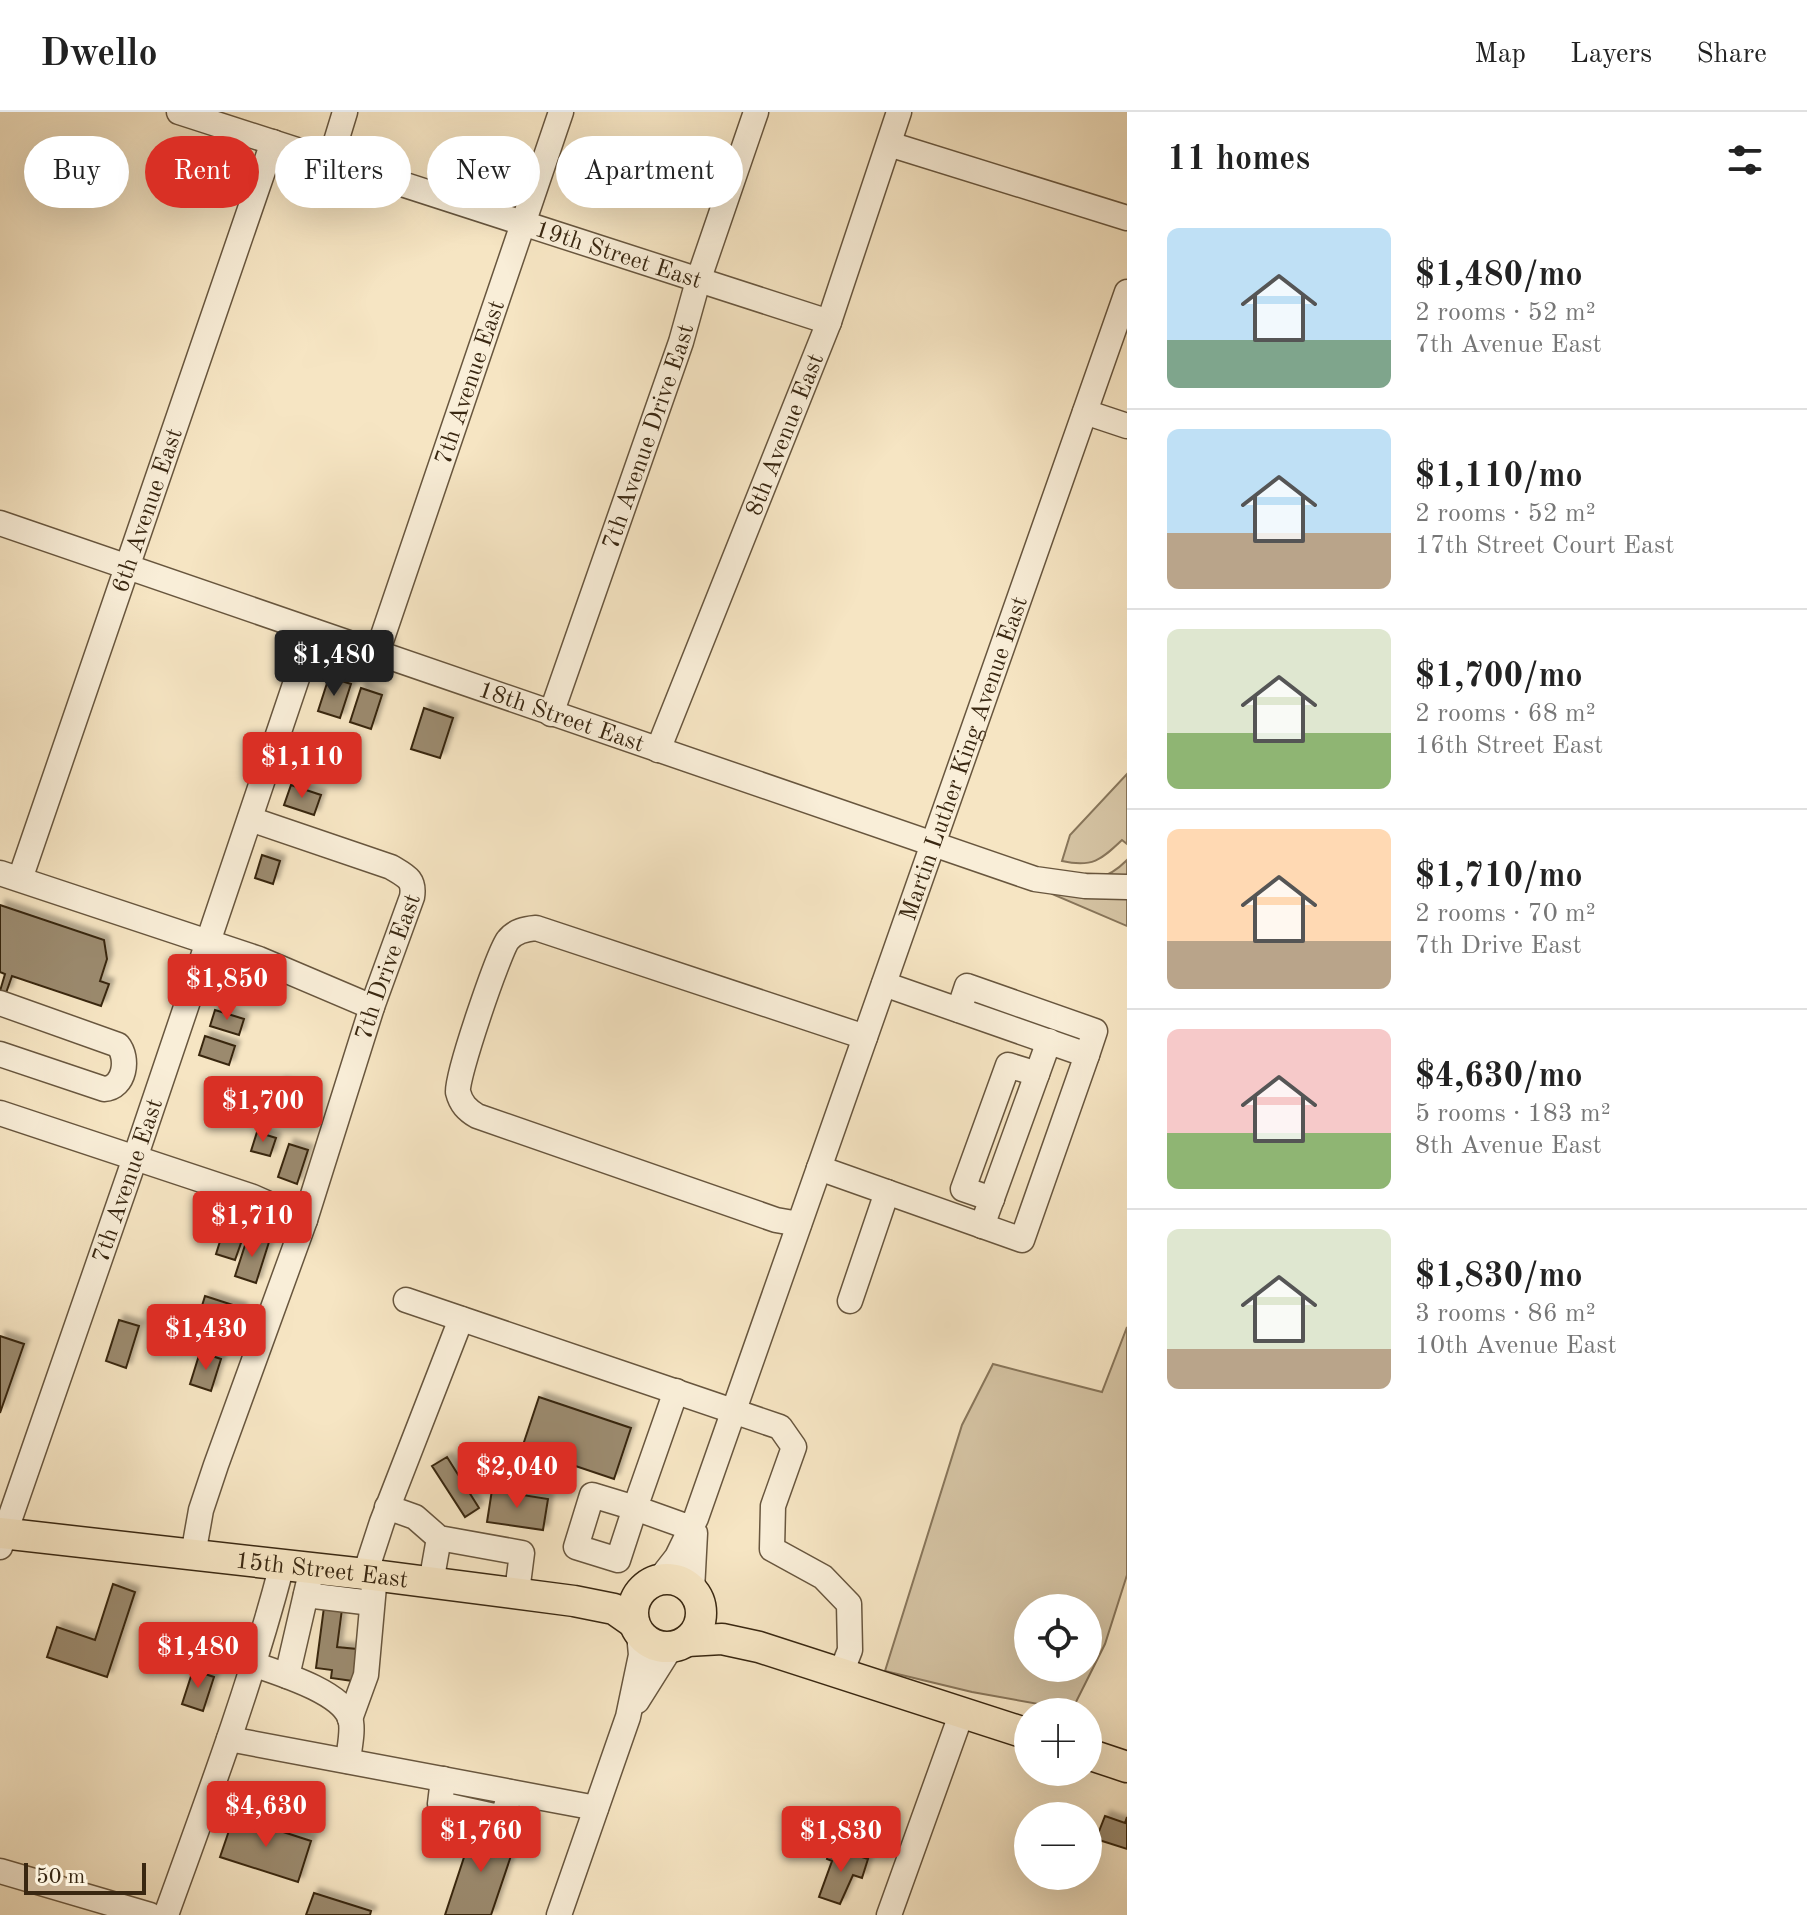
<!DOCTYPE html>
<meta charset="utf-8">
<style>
:root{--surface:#fff;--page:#f2f2f2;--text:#222;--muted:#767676;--line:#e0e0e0;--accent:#d93025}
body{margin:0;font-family:"Old Standard TT",serif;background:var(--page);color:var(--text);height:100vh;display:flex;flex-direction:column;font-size:30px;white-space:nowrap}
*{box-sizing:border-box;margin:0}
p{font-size:26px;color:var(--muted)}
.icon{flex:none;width:44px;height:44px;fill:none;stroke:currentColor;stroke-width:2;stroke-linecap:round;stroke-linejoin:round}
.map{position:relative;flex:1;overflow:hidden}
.drawer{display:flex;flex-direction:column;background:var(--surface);width:680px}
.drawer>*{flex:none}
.guide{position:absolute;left:24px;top:24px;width:760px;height:72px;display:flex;gap:16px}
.controls{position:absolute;left:1014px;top:1482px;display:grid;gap:16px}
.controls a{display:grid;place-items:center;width:88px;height:88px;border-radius:50%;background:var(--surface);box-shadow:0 8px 32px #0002;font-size:40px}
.scale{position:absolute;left:24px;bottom:20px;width:122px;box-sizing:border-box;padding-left:8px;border:4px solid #392711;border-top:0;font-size:22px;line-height:28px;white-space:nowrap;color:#392711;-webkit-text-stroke:6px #f9eed8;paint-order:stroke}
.price{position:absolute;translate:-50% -68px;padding:0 18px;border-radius:8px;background:var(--accent);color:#fff;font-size:26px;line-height:52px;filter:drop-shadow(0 2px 4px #0008)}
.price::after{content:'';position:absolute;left:50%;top:48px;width:24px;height:18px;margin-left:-12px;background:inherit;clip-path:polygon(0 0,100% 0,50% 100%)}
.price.selected{background:#222;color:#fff}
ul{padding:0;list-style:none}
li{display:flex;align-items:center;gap:24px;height:200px;padding:0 40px}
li+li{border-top:2px solid var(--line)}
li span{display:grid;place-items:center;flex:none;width:224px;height:160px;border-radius:12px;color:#555}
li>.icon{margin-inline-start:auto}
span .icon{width:96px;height:96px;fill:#fffc;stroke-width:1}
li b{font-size:34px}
h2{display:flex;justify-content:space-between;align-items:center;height:96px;padding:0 40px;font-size:34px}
.pill{padding:0 28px;border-radius:36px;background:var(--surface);box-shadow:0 8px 32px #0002;font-size:28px;line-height:72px}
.pill.selected{background:var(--accent);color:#fff}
header{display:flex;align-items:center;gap:48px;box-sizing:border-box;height:112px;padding:0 40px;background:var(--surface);border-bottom:2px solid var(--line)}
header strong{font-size:38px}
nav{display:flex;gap:44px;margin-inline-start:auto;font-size:28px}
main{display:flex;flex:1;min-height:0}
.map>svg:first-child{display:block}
.green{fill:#d6c5a5;stroke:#88765b;stroke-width:2;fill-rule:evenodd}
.building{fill:#9b8a6e;stroke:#392711;stroke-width:2;filter:url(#shadow)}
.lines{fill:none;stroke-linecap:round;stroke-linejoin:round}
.minor-casing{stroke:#68563e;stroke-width:27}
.major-casing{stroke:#392711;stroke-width:33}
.minor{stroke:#f9eed8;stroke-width:24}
.major{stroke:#f6e5c3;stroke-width:30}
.labels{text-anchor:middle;stroke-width:6;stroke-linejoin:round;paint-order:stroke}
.street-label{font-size:24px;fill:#392711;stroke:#f9eed8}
</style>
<header>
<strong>Dwello</strong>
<nav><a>Map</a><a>Layers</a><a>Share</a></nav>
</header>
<main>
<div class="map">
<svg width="1127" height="1803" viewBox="0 0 1127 1803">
<defs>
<filter id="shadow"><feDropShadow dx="5" dy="-5" stdDeviation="2" flood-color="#0004"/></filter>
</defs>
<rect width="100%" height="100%" fill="#f6e5c3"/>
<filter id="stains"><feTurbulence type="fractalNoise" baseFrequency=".0025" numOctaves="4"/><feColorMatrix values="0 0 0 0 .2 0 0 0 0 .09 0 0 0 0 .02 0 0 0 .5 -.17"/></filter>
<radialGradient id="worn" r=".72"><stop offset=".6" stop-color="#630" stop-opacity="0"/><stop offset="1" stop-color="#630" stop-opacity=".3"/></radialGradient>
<path class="green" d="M1127,662V732L1122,728C1101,748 1092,756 1062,749L1070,723Z
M1127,748V814L1052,782L1057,765C1089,767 1103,772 1127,748Z
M1127,1215V1463L1105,1532L1072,1598L972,1580L885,1559L962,1313L993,1252L1102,1280ZM1088,1496V1556H1028V1496Z"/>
<path class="building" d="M329,565L351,572L340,606L318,599Z
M361,576L382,583L371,617L350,610Z
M424,596L453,606L440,646L411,637Z
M312,635L342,644L334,667L305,657Z
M291,673L321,683L314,703L284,693Z
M262,743L280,749L273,772L255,766Z
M0,793L104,828L107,847L100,869L109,872L101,894L12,864L6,881L0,879L5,862L0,860Z
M229,864L258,873L254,888L224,878Z
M215,898L244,907L239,923L210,914Z
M205,924L235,934L229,953L199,943Z
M281,971L306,979L299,1001L274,993Z
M257,1020L276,1026L270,1044L251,1039Z
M289,1032L308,1038L297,1072L278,1065Z
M228,1104L248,1111L235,1148L216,1142Z
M248,1124L269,1130L256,1171L235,1164Z
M205,1184L242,1196L234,1222L197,1210Z
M119,1208L139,1214L126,1256L106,1249Z
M0,1224L24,1232L0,1301Z
M200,1240L221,1247L211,1279L190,1272Z
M539,1285L631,1316L614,1367L522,1336Z
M447,1345L479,1396L465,1405L432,1354Z
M492,1378L548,1387L543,1418L487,1410Z
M113,1472L135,1480L107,1565L47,1545L57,1515L95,1528Z
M324,1495L342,1497L337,1535L357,1537L353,1569L331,1566L332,1558L316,1556Z
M193,1558L214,1565L203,1599L182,1592Z
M234,1704L311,1729L298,1770L220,1745Z
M1105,1704L1125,1711L1127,1705V1737L1096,1727Z
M474,1715L516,1729L491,1803H445Z
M831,1735L868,1747L862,1766L853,1763L840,1792L819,1785L832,1749L827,1747Z
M314,1781L371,1799L370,1803H306Z"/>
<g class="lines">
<defs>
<g id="minor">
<path id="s1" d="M179,0L829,210"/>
<path d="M889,32L1127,106"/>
<path d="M330,49L345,0"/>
<path d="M1085,300L1127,314"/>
<path id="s2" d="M0,411L1035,767L1085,774L1127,775"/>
<path id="s3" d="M377,541L561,0"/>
<path id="s4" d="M551,602L681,230L698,169L756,0"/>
<path id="s5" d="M658,638L829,210L899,0"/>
<path d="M0,761L259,847L372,895"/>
<path id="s6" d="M20,767L273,30"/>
<path d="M0,891L118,933C129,946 125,976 104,977L0,942"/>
<path d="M959,898L967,874L1095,919L1087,943"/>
<path d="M0,1001L253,1085L305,1108"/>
<path d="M819,1056L1022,1128L1087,943L884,872"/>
<path d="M992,1087L963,1077L1008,953L1037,962"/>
<path d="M799,1112L776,1108L477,1004C467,998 461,992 458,980C455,968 499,839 508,828C515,819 525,817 536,816L865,925"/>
<path d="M982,1114L1049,929"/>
<path d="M406,1188L780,1315L794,1335L773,1394L772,1437L823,1465L849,1492L850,1538L841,1561"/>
<path d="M850,1189L887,1080"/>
<path d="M676,1279L635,1396L691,1416"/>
<path d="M592,1383L635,1396L618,1448L576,1435Z"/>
<path d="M387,1395L415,1405L439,1426L522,1441L518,1472"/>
<path id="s7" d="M0,1435L135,1046L313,519"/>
<path id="s8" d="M193,1443L201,1398L216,1353L305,1108L372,895L412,785C415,767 406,764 391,755L250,707"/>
<path d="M365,1462L382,1410L461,1207"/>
<path id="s9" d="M659,1468L677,1445L696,1406L1127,180"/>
<path d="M431,1471L439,1426"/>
<path d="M692,1478L695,1421"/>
<path d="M306,1483L372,1491"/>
<path d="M253,1552C278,1561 340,1579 350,1606C354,1617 349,1637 348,1649"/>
<path d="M287,1564L312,1456"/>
<path d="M637,1589L671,1535"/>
<path d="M350,1607L366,1563L375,1463"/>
<path d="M229,1627L596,1696"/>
<path d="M443,1667L440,1692L503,1706L510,1680"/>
<path d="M0,1759L150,1803"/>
<path d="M166,1803C208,1687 251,1572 282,1453"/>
<path d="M559,1803L628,1605L641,1543L639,1521"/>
<path d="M889,1803L962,1600"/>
</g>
<g id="major">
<path id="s10" d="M0,1421L365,1462L574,1489L614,1497L634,1511"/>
<circle cx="667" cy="1501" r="34"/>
<path d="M687,1529L722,1527L759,1535L1028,1622"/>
<path d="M1088,1642L1127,1655"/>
</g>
</defs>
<use href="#minor" class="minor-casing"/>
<use href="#major" class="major-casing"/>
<use href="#minor" class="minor"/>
<use href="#major" class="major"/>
</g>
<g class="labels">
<g class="street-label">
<text dy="8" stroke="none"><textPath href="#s1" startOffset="462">19th Street East</textPath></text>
<text dy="8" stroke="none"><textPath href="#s3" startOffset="286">7th Avenue East</textPath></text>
<text dy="8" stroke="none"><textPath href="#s5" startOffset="340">8th Avenue East</textPath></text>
<text dy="8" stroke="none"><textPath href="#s4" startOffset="294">7th Avenue Drive East</textPath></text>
<text dy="8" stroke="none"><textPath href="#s6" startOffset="390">6th Avenue East</textPath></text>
<text dy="8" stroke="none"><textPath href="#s2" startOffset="594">18th Street East</textPath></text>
<text dy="8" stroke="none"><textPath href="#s9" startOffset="878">Martin Luther King Avenue East</textPath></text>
<text dy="8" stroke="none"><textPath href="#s8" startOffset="620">7th Drive East</textPath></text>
<text dy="8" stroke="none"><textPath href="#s7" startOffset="388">7th Avenue East</textPath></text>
<text dy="8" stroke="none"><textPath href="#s10" startOffset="324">15th Street East</textPath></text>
</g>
</g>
<rect width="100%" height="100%" filter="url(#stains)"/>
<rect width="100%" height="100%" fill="url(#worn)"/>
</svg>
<div class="controls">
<a><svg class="icon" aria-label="locate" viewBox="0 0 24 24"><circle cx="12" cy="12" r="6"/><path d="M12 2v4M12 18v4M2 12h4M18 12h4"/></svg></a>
<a>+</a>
<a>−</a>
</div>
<div class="scale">50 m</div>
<b class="price selected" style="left:334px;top:586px">$1,480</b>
<b class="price" style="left:302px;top:688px">$1,110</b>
<b class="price" style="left:227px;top:910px">$1,850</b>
<b class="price" style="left:263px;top:1032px">$1,700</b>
<b class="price" style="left:252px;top:1147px">$1,710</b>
<b class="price" style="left:206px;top:1260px">$1,430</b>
<b class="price" style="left:517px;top:1398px">$2,040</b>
<b class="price" style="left:198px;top:1578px">$1,480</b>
<b class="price" style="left:266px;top:1737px">$4,630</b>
<b class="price" style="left:481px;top:1762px">$1,760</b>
<b class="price" style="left:841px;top:1762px">$1,830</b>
<div class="guide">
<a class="pill">Buy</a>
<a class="pill selected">Rent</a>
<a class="pill">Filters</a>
<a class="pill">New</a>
<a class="pill">Apartment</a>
</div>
</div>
<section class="drawer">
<h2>11 homes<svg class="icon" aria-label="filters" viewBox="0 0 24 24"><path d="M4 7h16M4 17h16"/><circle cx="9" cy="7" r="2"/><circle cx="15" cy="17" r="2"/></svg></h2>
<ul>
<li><span style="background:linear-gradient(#bfe0f5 70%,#7fa58c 0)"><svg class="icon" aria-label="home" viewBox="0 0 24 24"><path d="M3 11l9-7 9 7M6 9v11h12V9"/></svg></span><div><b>$1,480/mo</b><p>2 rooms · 52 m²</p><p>7th Avenue East</p></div></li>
<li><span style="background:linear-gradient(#bfe0f5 65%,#b9a48a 0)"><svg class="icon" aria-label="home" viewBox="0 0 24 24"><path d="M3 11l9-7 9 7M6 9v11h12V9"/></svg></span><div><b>$1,110/mo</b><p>2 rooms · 52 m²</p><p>17th Street Court East</p></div></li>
<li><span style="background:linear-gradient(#dfe7d0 65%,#8fb573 0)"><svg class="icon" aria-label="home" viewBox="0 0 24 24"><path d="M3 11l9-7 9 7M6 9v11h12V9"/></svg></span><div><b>$1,700/mo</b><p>2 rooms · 68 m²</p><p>16th Street East</p></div></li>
<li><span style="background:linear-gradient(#ffd9b3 70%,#b9a48a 0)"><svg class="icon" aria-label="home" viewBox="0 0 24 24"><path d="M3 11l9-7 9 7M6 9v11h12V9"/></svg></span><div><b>$1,710/mo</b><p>2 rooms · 70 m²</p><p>7th Drive East</p></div></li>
<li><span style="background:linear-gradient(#f6c9c9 65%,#8fb573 0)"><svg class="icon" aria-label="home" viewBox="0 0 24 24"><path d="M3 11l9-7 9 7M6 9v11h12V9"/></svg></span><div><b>$4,630/mo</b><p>5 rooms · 183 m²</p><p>8th Avenue East</p></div></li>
<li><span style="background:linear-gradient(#dfe7d0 75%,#b9a48a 0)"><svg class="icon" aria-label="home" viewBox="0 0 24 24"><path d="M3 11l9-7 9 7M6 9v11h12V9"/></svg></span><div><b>$1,830/mo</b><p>3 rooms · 86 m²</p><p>10th Avenue East</p></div></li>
</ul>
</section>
</main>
